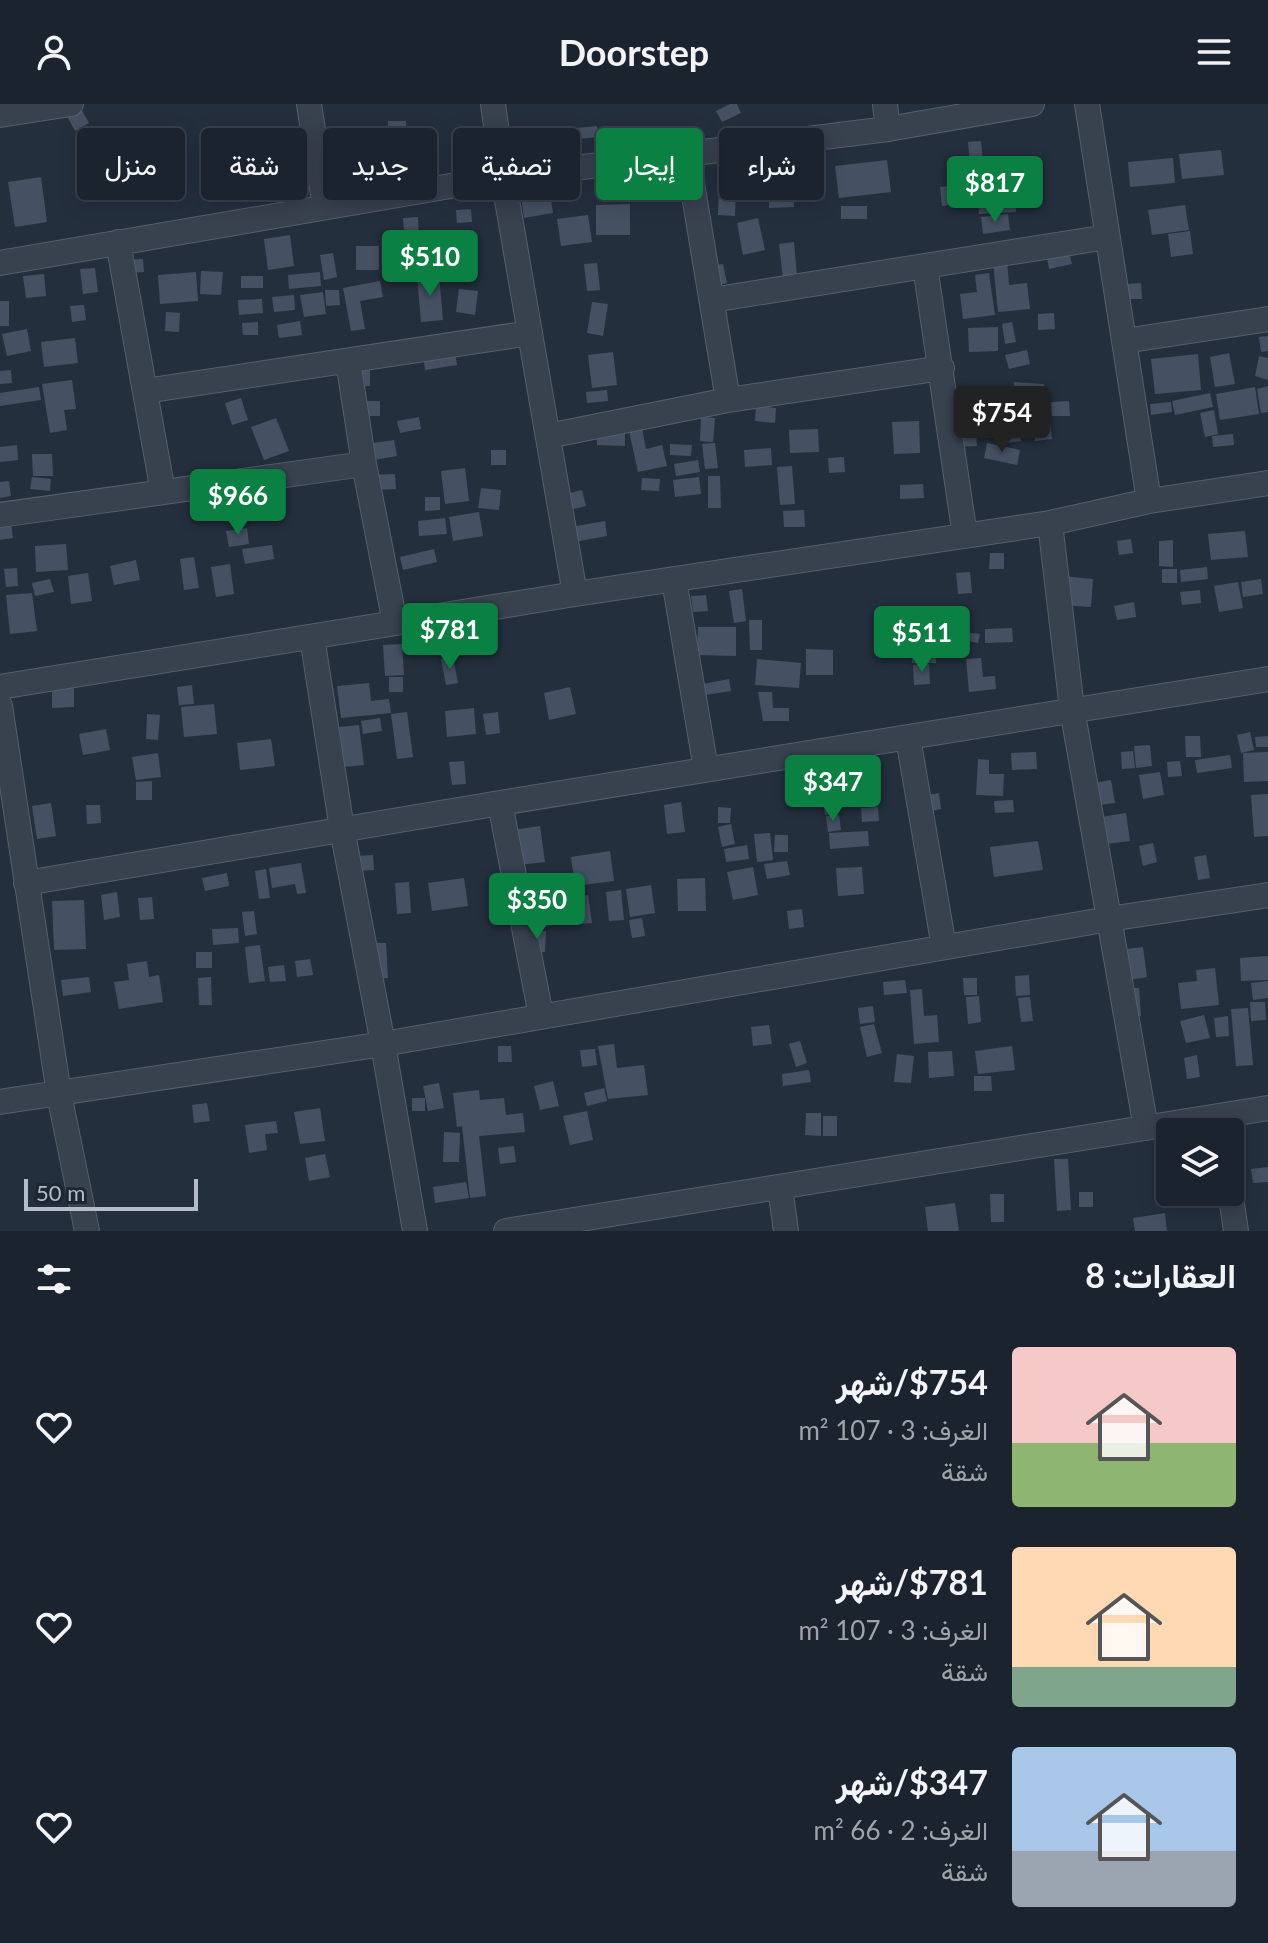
<!DOCTYPE html>
<html lang="ar">
<meta charset="utf-8">
<style>
:root{--surface:#1b232e;--page:#242b36;--text:#f1f3f6;--muted:#a0a4aa;--line:#39404a;--accent:#0b8043}
body{margin:0;font-family:Lato,Vazirmatn,sans-serif;background:var(--page);color:var(--text);direction:rtl;height:100vh;display:flex;flex-direction:column;font-size:30px;white-space:nowrap}
*{box-sizing:border-box;margin:0}
p{font-size:26px;color:var(--muted)}
.icon{flex:none;width:44px;height:44px;fill:none;stroke:currentColor;stroke-width:2;stroke-linecap:round;stroke-linejoin:round}
.map{position:relative;height:1127px;overflow:hidden;direction:ltr}
.sheet{display:flex;flex-direction:column;background:var(--surface);flex:1}
.sheet>*{flex:none}
.guide{position:absolute;left:24px;top:24px;width:800px;height:72px;direction:rtl;display:flex;gap:16px}
.buttons{position:absolute;left:1156px;top:1014px;display:grid;gap:16px}
.buttons a{display:grid;place-items:center;width:88px;height:88px;border-radius:8px;background:var(--surface);box-shadow:0 4px 20px #0003,0 0 0 2px var(--line);font-size:40px}
.scale{position:absolute;left:24px;bottom:20px;width:174px;box-sizing:border-box;padding-left:8px;border:4px solid #b4bcc9;border-top:0;font-size:22px;line-height:28px;white-space:nowrap;color:#b4bcc9;-webkit-text-stroke:6px #1d2633;paint-order:stroke}
.price{position:absolute;translate:-50% -68px;padding:0 18px;border-radius:8px;background:var(--accent);color:#fff;font-size:26px;line-height:52px;filter:drop-shadow(0 2px 4px #0008)}
.price::after{content:'';position:absolute;left:50%;top:48px;width:24px;height:18px;margin-left:-12px;background:inherit;clip-path:polygon(0 0,100% 0,50% 100%)}
.price.on{background:#222;color:#fff}
ul{padding:0;list-style:none}
li{display:flex;align-items:center;gap:24px;height:200px;padding:0 32px}
li span{display:grid;place-items:center;flex:none;width:224px;height:160px;border-radius:8px;color:#555}
li>.icon{margin-inline-start:auto}
span .icon{width:96px;height:96px;fill:#fffc;stroke-width:1}
li b{font-size:34px}
h2{display:flex;justify-content:space-between;align-items:center;height:96px;padding:0 32px;font-size:34px}
.tag{padding:0 28px;border-radius:8px;background:var(--surface);box-shadow:0 4px 20px #0003,0 0 0 2px var(--line);font-size:28px;line-height:72px}
.tag.on{background:var(--accent);color:#fff}
header{display:flex;justify-content:space-between;align-items:center;height:104px;padding:0 32px;background:var(--surface);font-size:36px;font-weight:700}
.map>svg:first-child{display:block}
.building{fill:#455162}
.lines{fill:none;stroke-linecap:round;stroke-linejoin:round}
.minor-casing{stroke:#565f6c;stroke-width:26}
.minor{stroke:#38414e;stroke-width:24}
</style>
<header><svg class="icon" aria-label="menu" viewBox="0 0 24 24"><path d="M4 6h16M4 12h16M4 18h16"/></svg>Doorstep<svg class="icon" aria-label="person" viewBox="0 0 24 24"><circle cx="12" cy="8" r="4"/><path d="M4 21q1-7 8-7t8 7"/></svg></header>
<div class="map">
<svg width="1268" height="1127" viewBox="0 0 1268 1127">
<rect width="100%" height="100%" fill="#242f3e"/>
<path class="building" d="M730,0H737L741,9L722,18L716,7Z
M81,5L89,19L75,27L67,12Z
M388,17H406V40H387Z
M597,22L599,33L577,35L576,24Z
M268,34L269,51H257L256,35Z
M351,37L354,50L338,54L334,41Z
M981,37L984,69L971,70L968,38Z
M408,42L411,63L393,66L389,46Z
M215,44H232L231,69L213,68Z
M1221,46L1224,71L1182,75L1179,50Z
M822,50V63L805,64V51Z
M776,54L781,86L765,89L760,57Z
M1173,54L1175,79L1130,83L1128,58Z
M887,56L891,88L839,94L835,62Z
M100,61L102,78L79,81L76,64Z
M216,70H233L234,91H217Z
M41,73L47,118L15,123L8,78Z
M140,75L144,90L128,94L125,78Z
M1015,78L1016,108L979,110L977,80Z
M973,79L976,98L942,102L940,83Z
M719,81L736,82L735,112L718,111Z
M550,88L553,109L524,114L521,92Z
M769,89H793L794,103L769,104Z
M630,100V131H596V101Z
M1185,101L1189,126L1152,131L1148,106Z
M841,102H867V115H841Z
M471,105L472,118L457,119L456,106Z
M1008,110L1010,126L983,130L981,113Z
M588,111L592,138L561,142L557,115Z
M418,113L419,137L405,139L403,114Z
M758,114L765,146L743,151L737,119Z
M402,126L405,155L392,157L389,128Z
M1190,127L1193,150L1171,153L1168,130Z
M290,131L294,162L268,166L264,135Z
M794,138L797,172L783,174L779,140Z
M356,142H379V166H356Z
M1068,144L1072,160L1049,165L1046,148Z
M333,149L337,173L324,176L320,151Z
M143,155L144,168L129,169L128,156Z
M1007,156L1009,181L1027,179L1030,205L998,208L993,158Z
M597,159L600,186L587,187L584,160Z
M723,160L727,179L712,182L708,162Z
M95,164L98,188L83,190L80,165Z
M201,167L223,168L221,191L200,190Z
M196,168L198,197L160,200L158,171Z
M320,168L321,182L289,185L288,171Z
M989,169L995,211L963,215L960,190L977,188L975,171Z
M44,170L46,192L26,194L23,172Z
M439,170L443,216L421,218L417,172Z
M241,172H263V184H241Z
M380,177L383,193L360,197L365,225L351,227L343,184Z
M1141,179L1142,195H1127L1126,180Z
M459,185L478,187L475,211L456,208Z
M325,186H339L340,201L326,202Z
M323,188L326,210L304,213L300,191Z
M294,191L295,206L274,208L272,193Z
M262,195L263,209L239,211L238,196Z
M0,197H9V222H0Z
M592,198L608,200L603,232L587,229Z
M84,201L86,216L72,218L70,202Z
M166,208L180,209L179,228L165,227Z
M1054,209L1055,225L1038,226V210Z
M300,217L302,231L279,234L277,221Z
M258,218V231H243L242,219Z
M1012,218L1016,238L1005,240L1002,220Z
M998,223V247L969,248L968,224Z
M27,225L31,247L7,252L2,230Z
M1268,232V247L1261,248L1259,233Z
M75,234L78,259L44,263L41,238Z
M1027,246L1030,260L1009,265L1005,251Z
M455,247L457,261L425,266L423,251Z
M613,248L617,281L592,284L588,251Z
M1229,249L1235,280L1215,283L1210,253Z
M1198,250L1201,286L1155,290L1151,255Z
M1259,252L1268,254V276L1255,272Z
M356,262H370V282H357Z
M11,266L12,279L0,280V267Z
M72,276L76,305L64,306L67,326L50,329L42,280Z
M1014,278L1044,280L1043,297L1013,296Z
M1268,282V308L1261,309L1257,285Z
M39,283L41,296L0,302V289Z
M1255,283L1259,310L1220,316L1216,290Z
M607,286L608,297L587,299L586,288Z
M1004,287L1006,317L988,318L986,288Z
M1210,289L1213,303L1175,311L1172,297Z
M241,294L248,316L232,321L225,299Z
M361,297H380V312H361Z
M1069,297L1070,312H1052L1051,298Z
M1171,298L1172,308L1151,311L1150,300Z
M756,302L776,304L775,319L755,317Z
M1214,306L1218,330L1205,333L1200,309Z
M419,313L421,325L400,329L397,317Z
M701,313L715,314L713,338L700,337Z
M276,314L289,347L264,356L251,323Z
M919,317L920,349L894,350L892,318Z
M1050,320L1052,335L1035,337L1034,321Z
M1019,322L1021,337L1006,339L1004,324Z
M642,324L646,345L662,341L667,362L638,368L629,327Z
M818,325L819,348L790,349L789,326Z
M597,326L625,327V342L597,341Z
M976,328L977,342L952,343L950,329Z
M1233,330L1234,341L1213,343L1212,332Z
M394,336L397,352L369,357L366,340Z
M712,339H715L718,364L705,365L702,340Z
M987,339L1020,346L1017,361L984,354Z
M670,340L692,341L691,352L670,351Z
M17,341L18,356L0,358V343Z
M771,344L772,361L745,363L744,346Z
M491,346H506V361H491Z
M32,350H52L53,372H33Z
M844,353L845,368L829,369L828,354Z
M698,356L700,368L676,372L674,360Z
M792,362L795,400L780,401L777,363Z
M465,364L469,397L445,400L441,367Z
M395,370L396,385L371,386L370,371Z
M708,372H720L721,404H708Z
M32,373L51,375L50,387L30,385Z
M699,373L701,390L675,393L673,376Z
M642,374L660,375L659,387L641,386Z
M9,377L11,392L0,394V378Z
M923,380L924,394L900,395V381Z
M481,384L501,386L499,406L478,404Z
M582,386L586,402L570,406L566,390Z
M425,393H440V406L425,407Z
M804,406L805,423H784L783,407Z
M479,408L483,432L453,437L449,413Z
M445,414L447,430L419,432L418,417Z
M605,417L607,432L574,438L571,423Z
M11,419L13,434L0,436V420Z
M247,424L249,440L229,443L226,427Z
M1245,427L1248,453L1211,456L1208,430Z
M1131,435L1133,449L1119,451L1117,437Z
M1173,436V463L1159,462V437Z
M66,440L68,466L36,468L35,442Z
M272,441L274,455L245,460L242,445Z
M434,445L437,458L403,466L400,453Z
M990,449H1004V465H989Z
M194,453L199,484L184,486L180,455Z
M136,456L140,476L114,481L110,462Z
M230,460L234,490L216,493L211,463Z
M1207,463L1208,475L1181,478L1180,466Z
M17,464L18,482L6,483L4,465Z
M1162,465H1177V479H1162Z
M970,468L972,489L958,490L956,469Z
M88,469L92,497L71,500L68,472Z
M1061,472L1093,475L1091,503L1059,501Z
M50,475L54,488L35,492L32,479Z
M1261,475L1263,490L1243,493L1241,478Z
M1238,478L1243,504L1219,508L1214,482Z
M742,485L746,517L734,519L729,487Z
M1200,486L1201,499L1182,501L1180,488Z
M32,489L37,527L10,530L6,491Z
M706,491L708,507L693,508L691,492Z
M1134,498L1136,513L1117,516L1114,502Z
M749,516H762V546H750Z
M698,523H736V552L697,551Z
M1012,524L1013,538L985,539V525Z
M965,528L980,530L978,539L964,536Z
M912,533H937L936,559H912Z
M402,540L404,571L385,572L383,541Z
M806,545L833,546V571H806Z
M453,552L458,579L446,581L441,555Z
M981,554L983,573L995,572L996,585L969,588L966,555Z
M757,555L801,559L799,584L755,581Z
M929,560L930,580L914,581L913,561Z
M389,573H403V588H389Z
M729,575L731,587L705,591L703,580Z
M369,579L371,597L389,595L391,609L341,614L337,582Z
M192,581L194,600L179,601L177,583Z
M52,583H74V603L52,604Z
M570,583L576,610L549,616L544,589Z
M758,588H772L773,604H789V617H763Z
M214,600L217,630L184,633L181,603Z
M474,604L476,630L447,633L445,607Z
M407,608L413,653L397,655L391,610Z
M498,608L500,629L486,631L483,610Z
M147,610L160,611L158,636L146,635Z
M380,614L382,627L363,630L361,617Z
M359,621L364,661L344,663L339,623Z
M106,625L110,646L83,651L79,630Z
M1250,628L1254,646L1241,649L1237,631Z
M1185,632H1200L1201,653H1186Z
M1268,632V643H1256L1255,633Z
M271,635L275,662L240,666L237,639Z
M1150,641L1152,662L1136,664L1134,642Z
M1133,647L1135,664L1122,665L1121,648Z
M1036,648L1037,665L1012,666L1011,649Z
M1268,648V677L1244,678L1243,649Z
M158,649L161,673L136,676L132,653Z
M1230,651L1232,664L1197,669L1195,656Z
M978,655L989,656V670H1004L1003,692L976,691Z
M464,657L466,680L452,681L449,658Z
M1180,657L1182,672L1168,673L1167,658Z
M1160,668L1164,691L1143,695L1139,671Z
M833,676L838,708L825,711L820,678Z
M1111,676L1115,699L1091,702L1087,680Z
M152,677V696H136V678Z
M939,689L941,705L926,708L923,692Z
M1268,690V732L1254,733L1251,691Z
M1013,696L1014,708L995,709L994,697Z
M681,698L685,728L667,730L664,701Z
M51,699L56,732L37,735L32,702Z
M86,701H100L101,719L87,720Z
M718,703L731,704L730,719H718Z
M878,703L879,717L862,718L861,704Z
M1126,709L1130,737L1099,741L1095,714Z
M839,711L841,726L828,728L826,712Z
M731,720L735,740L722,743L718,723Z
M540,722L545,758L518,761L513,726Z
M868,727L869,742L830,745L829,729Z
M770,729L773,756L757,758L754,730Z
M775,731H788V748H774Z
M1038,737L1043,766L994,773L990,743Z
M1153,739L1157,758L1143,762L1139,742Z
M747,741L749,755L726,758L724,745Z
M610,747L614,777L575,782L571,753Z
M373,751L374,766L357,767L356,752Z
M1206,751L1210,774L1198,776L1194,753Z
M787,757L790,771L767,775L764,760Z
M301,759L306,789L297,790L295,780L272,784L269,764Z
M753,763L758,791L733,796L727,768Z
M862,763L864,790L838,792L836,764Z
M266,765L270,794L259,795L255,767Z
M227,769L229,782L205,787L202,774Z
M464,774L468,802L432,807L428,779Z
M705,774L706,807H678L677,775Z
M409,778L411,809L397,810L395,779Z
M651,781L655,809L630,813L626,785Z
M621,786L624,816L609,817L606,788Z
M117,788L120,813L104,816L101,791Z
M588,791L592,819L579,820L575,793Z
M152,793L154,815L140,816L138,794Z
M556,794L562,819L528,826L522,802Z
M84,796L86,845L54,846L52,797Z
M802,805L804,823L789,825L787,807Z
M254,807L257,830L245,832L242,808Z
M642,814L645,832L632,834L629,816Z
M238,824L239,839L213,841L212,825Z
M529,826L546,827L545,848H528Z
M371,839H386L388,874L372,875Z
M260,841L265,877L249,879L245,843Z
M1143,843L1147,873L1124,877L1119,846Z
M196,848H212V864H196Z
M1268,852V876L1241,877L1240,854Z
M310,855L313,871L297,873L295,857Z
M147,857L149,873L159,871L163,898L119,905L114,878L129,876L127,860Z
M284,861L286,877L270,878L268,863Z
M1215,864L1219,901L1181,905L1178,879L1197,877L1196,866Z
M1029,871L1030,891L1016,892L1015,872Z
M89,873L91,888L63,892L61,876Z
M211,873L212,901H199L198,874Z
M963,874H977V891H964Z
M905,876L907,889L884,891L883,878Z
M1268,877V894L1253,896L1251,879Z
M1126,884H1139L1141,912H1127Z
M922,885L924,912L937,911L939,938L914,940L910,886Z
M979,892L981,918L968,920L966,893Z
M1030,893L1033,917L1021,918L1018,894Z
M1250,898H1265L1266,916L1251,917Z
M873,902L875,918L860,920L858,904Z
M1248,904L1253,961L1236,962L1231,905Z
M1204,911L1210,934L1186,939L1180,917Z
M1228,912L1229,932L1216,933L1214,914Z
M874,920L882,949L867,953L860,923Z
M769,921L772,940L753,942L751,923Z
M800,937L807,959L796,963L789,940Z
M614,940L617,964L644,961L648,991L608,995L598,942Z
M498,942H511L512,958H498Z
M1012,942L1015,966L978,970L975,947Z
M595,945L597,961L582,963L580,946Z
M952,947L954,972L929,974L928,948Z
M897,950L914,952L911,979L894,978Z
M1197,951L1200,973L1187,975L1184,954Z
M809,966L811,978L783,982L782,970Z
M974,972H991L992,987H974Z
M553,977L559,1002L540,1006L534,982Z
M439,979L444,1004L428,1007L423,982Z
M604,984L607,997L587,1002L584,989Z
M479,986L480,996L504,994L506,1011L523,1009L525,1028L479,1032L486,1092L470,1094L462,1022L457,1023L453,989Z
M412,994H425V1007H412Z
M207,999L210,1017L194,1019L192,1001Z
M320,1004L325,1037L300,1040L294,1008Z
M587,1007L593,1036L570,1041L563,1012Z
M806,1009H821V1032L805,1031Z
M823,1012H837V1032H823Z
M276,1017L278,1029L265,1030L267,1046L249,1049L245,1021Z
M1236,1018L1239,1036L1230,1037V1028H1215L1214,1022Z
M444,1028L460,1029L459,1058H443Z
M514,1042L516,1058L500,1060L498,1044Z
M325,1050L330,1073L309,1077L305,1054Z
M1054,1055H1068L1071,1106L1057,1107Z
M1268,1063V1078L1253,1079L1251,1065Z
M466,1078L469,1094L435,1099L433,1083Z
M1079,1088H1093V1103H1079Z
M990,1090H1004V1118H991Z
M955,1099L959,1127H928L925,1103Z
M1165,1109L1167,1127H1135L1133,1114Z"/>
<g class="lines">
<defs>
<path id="minor" d="M309,0L325,103
M493,0L503,73L575,490
M885,0L888,25
M1087,0L1149,397
M0,11L71,0
M687,49L728,296
M118,138L163,388
M0,159L503,73L888,25L1032,0
M925,162L965,432
M712,196L1107,133
M1124,237L1268,215
M348,257L364,360L395,519
M145,287L530,229
M548,332L728,296L942,264
M0,411L364,360
M1050,419L1072,605L1146,1024
M674,476L706,665
M312,533L342,725L383,940L415,1127
M0,583L575,490L1050,419L1149,397L1268,379
M0,602L59,990L87,1127
M908,634L944,843
M500,699L541,912
M26,779L500,699L1268,575
M0,998L383,940L1109,815L1268,791
M780,1083L786,1127
M1230,1087L1236,1127
M506,1127L1268,1004"/>
</defs>
<use href="#minor" class="minor-casing"/>
<use href="#minor" class="minor"/>
</g>
</svg>
<div class="buttons">
<a><svg class="icon" aria-label="layers" viewBox="0 0 24 24"><path d="M12 4l9 5-9 5-9-5zM3 14l9 5 9-5"/></svg></a>
</div>
<div class="scale">50 m</div>
<b class="price" style="left:995px;top:120px">$817</b>
<b class="price" style="left:430px;top:194px">$510</b>
<b class="price on" style="left:1002px;top:350px">$754</b>
<b class="price" style="left:238px;top:433px">$966</b>
<b class="price" style="left:450px;top:567px">$781</b>
<b class="price" style="left:922px;top:570px">$511</b>
<b class="price" style="left:833px;top:719px">$347</b>
<b class="price" style="left:537px;top:837px">$350</b>
<div class="guide">
<a class="tag">شراء</a>
<a class="tag on">إيجار</a>
<a class="tag">تصفية</a>
<a class="tag">جديد</a>
<a class="tag">شقة</a>
<a class="tag">منزل</a>
</div>
</div>
<section class="sheet">
<h2>العقارات: 8<svg class="icon" aria-label="filters" viewBox="0 0 24 24"><path d="M4 7h16M4 17h16"/><circle cx="9" cy="7" r="2"/><circle cx="15" cy="17" r="2"/></svg></h2>
<ul>
<li><span style="background:linear-gradient(#f6c9c9 60%,#8fb573 0)"><svg class="icon" aria-label="home" viewBox="0 0 24 24"><path d="M3 11l9-7 9 7M6 9v11h12V9"/></svg></span><div><b>$754/شهر</b><p>الغرف: 3 · 107 m²</p><p>شقة</p></div><svg class="icon" aria-label="heart" viewBox="0 0 24 24"><path d="M12 20l-8-8c-3-5 5-10 8-4 3-6 11-1 8 4z"/></svg></li>
<li><span style="background:linear-gradient(#ffd9b3 75%,#7fa58c 0)"><svg class="icon" aria-label="home" viewBox="0 0 24 24"><path d="M3 11l9-7 9 7M6 9v11h12V9"/></svg></span><div><b>$781/شهر</b><p>الغرف: 3 · 107 m²</p><p>شقة</p></div><svg class="icon" aria-label="heart" viewBox="0 0 24 24"><path d="M12 20l-8-8c-3-5 5-10 8-4 3-6 11-1 8 4z"/></svg></li>
<li><span style="background:linear-gradient(#a9c7e8 65%,#9aa5b1 0)"><svg class="icon" aria-label="home" viewBox="0 0 24 24"><path d="M3 11l9-7 9 7M6 9v11h12V9"/></svg></span><div><b>$347/شهر</b><p>الغرف: 2 · 66 m²</p><p>شقة</p></div><svg class="icon" aria-label="heart" viewBox="0 0 24 24"><path d="M12 20l-8-8c-3-5 5-10 8-4 3-6 11-1 8 4z"/></svg></li>
</ul>
</section>
